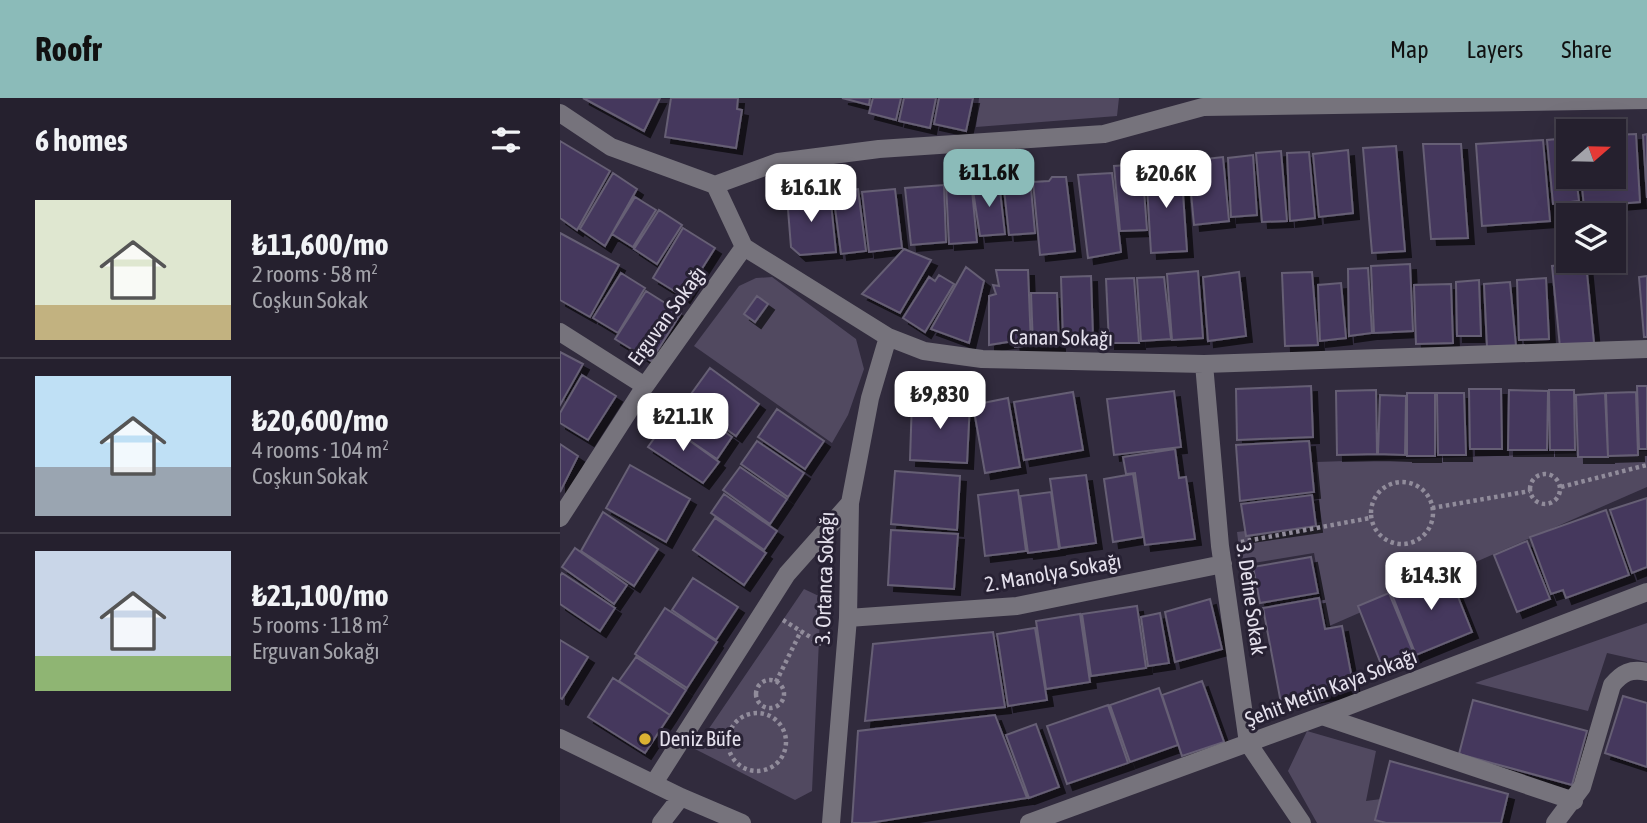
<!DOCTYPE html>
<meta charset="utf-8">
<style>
:root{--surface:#25202e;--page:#2d2836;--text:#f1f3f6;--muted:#a3a3aa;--line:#423e4a;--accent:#8bbbb9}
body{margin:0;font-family:"Asap Condensed",sans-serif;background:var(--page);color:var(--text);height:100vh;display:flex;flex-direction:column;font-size:26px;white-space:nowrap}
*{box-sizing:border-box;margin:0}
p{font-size:23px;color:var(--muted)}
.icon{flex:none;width:38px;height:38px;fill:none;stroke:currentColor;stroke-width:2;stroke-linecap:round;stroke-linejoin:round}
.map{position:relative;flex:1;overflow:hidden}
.drawer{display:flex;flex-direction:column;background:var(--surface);width:560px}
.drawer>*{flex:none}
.needle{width:46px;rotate:70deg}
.buttons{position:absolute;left:996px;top:21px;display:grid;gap:14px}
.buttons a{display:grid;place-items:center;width:70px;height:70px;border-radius:0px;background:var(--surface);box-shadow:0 7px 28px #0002,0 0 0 2px var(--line);font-size:35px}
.price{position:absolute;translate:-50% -60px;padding:0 16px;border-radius:14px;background:#fff;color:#222;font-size:23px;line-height:46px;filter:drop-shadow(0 2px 4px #0008)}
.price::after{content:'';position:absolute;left:50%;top:42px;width:21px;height:16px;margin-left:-10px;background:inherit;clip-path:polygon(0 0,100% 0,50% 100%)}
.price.active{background:var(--accent);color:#111}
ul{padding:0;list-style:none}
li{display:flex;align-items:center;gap:21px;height:175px;padding:0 35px}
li+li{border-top:2px solid var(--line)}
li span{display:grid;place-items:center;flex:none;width:196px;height:140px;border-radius:0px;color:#555}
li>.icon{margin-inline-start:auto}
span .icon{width:84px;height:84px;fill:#fffc;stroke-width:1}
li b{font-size:30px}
h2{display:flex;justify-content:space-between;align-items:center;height:84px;padding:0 35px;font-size:30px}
header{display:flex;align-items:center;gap:42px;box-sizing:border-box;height:98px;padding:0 35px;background:var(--accent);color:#111}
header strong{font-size:33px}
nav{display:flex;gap:38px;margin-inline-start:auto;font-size:24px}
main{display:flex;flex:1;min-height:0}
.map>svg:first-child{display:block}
.green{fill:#514960}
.building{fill:#45385d;stroke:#665f74;stroke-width:2;filter:url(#shadow)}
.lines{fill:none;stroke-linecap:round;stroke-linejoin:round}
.path{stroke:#918c9b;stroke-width:4.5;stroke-dasharray:3.5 3.5;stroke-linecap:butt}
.minor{stroke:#76737c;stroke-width:18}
.poi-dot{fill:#dbb233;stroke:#272133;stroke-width:2.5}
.labels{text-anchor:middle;stroke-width:6;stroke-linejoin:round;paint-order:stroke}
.street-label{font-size:21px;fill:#e5e1ed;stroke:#272133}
.poi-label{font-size:21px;fill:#e5e1ed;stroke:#272133;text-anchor:start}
</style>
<header>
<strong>Roofr</strong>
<nav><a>Map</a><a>Layers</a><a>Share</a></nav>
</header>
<main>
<section class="drawer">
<h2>6 homes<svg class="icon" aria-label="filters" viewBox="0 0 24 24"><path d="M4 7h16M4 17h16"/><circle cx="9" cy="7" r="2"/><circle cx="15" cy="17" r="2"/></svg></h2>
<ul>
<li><span style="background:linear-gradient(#dfe7d0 75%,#c2b280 0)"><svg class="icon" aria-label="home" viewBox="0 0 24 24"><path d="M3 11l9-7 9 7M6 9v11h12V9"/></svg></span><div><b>₺11,600/mo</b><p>2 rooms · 58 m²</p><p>Coşkun Sokak</p></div></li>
<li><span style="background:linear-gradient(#bfe0f5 65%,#9aa5b1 0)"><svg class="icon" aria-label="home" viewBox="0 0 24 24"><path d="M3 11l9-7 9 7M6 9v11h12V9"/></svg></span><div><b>₺20,600/mo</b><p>4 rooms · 104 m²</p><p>Coşkun Sokak</p></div></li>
<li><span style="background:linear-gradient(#c9d6e8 75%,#8fb573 0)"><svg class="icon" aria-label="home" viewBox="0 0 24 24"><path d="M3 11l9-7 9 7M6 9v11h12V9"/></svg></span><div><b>₺21,100/mo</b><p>5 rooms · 118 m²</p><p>Erguvan Sokağı</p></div></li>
</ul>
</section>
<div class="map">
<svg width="1087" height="725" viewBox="0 0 1087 725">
<defs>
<filter id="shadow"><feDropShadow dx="6" dy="6" stdDeviation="0" flood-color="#0009"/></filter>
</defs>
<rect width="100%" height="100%" fill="#312b3d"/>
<path class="green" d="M419,0H559L557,18L416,29Z
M212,179L296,241L304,271L288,317L272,345L134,248L179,188L196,180Z
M1087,353V389L767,529L754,455L681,467L677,434L761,424L756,364Z
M244,491L261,499L252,693L235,702L135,651Z
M1087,525V564L1047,555L1028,613L915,585Z
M747,633L816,653L806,703L821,701L815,722L826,725H757L728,673Z"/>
<path class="building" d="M23,0H100L84,33Z
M111,0H178L177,11L182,12L176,50L105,39Z
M282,0H310L309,7Z
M313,0H341L336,22L309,15Z
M344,0H376L370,30L339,23Z
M379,0H413L406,33L374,26Z
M1076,36L1080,104L1024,109L1021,79H1054V37Z
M1087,36V100L1083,37Z
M1008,40V79H1016L1019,103L993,106L987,42Z
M983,42L990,123L922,128L916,46Z
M0,43L50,73L17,132L0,120Z
M863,46H901L908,140L871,141Z
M836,48L845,153L812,155L803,50Z
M788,52L793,115L759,119L753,56Z
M721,53L727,123L702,124L696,55Z
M749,54L755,120L730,123L727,55Z
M693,57L697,117L671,119L668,60Z
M663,59L669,123L634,127L628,63Z
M582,66L587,132L560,133L554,68Z
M621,67L627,153L591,155L586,71Z
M53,75L77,91L45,148L20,131Z
M552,75L561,154L528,160L518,77Z
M470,79L475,135L449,137L443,82Z
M492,79H506L515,153L480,157L473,84L489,83Z
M411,82L417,144L389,146L386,85Z
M439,84L445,136L420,138L412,86Z
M384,87L386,144L351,147L345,90Z
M298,91L306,153L281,156L273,94Z
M335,91L342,150L309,154L302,94Z
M270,95L276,154L240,157L231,149L227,99Z
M75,99L96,112L73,149L52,136Z
M99,112L122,127L97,166L74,151Z
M123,130L155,150L124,199L93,180Z
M0,135L59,167L30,219L0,202Z
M344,151L371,162L340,215L302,196Z
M1026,165L1034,245L1000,249L992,168Z
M850,166L853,233L814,235L811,168Z
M406,169L424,183L409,245L371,231Z
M808,170L812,235L789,238L788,171Z
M436,172H468L471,247L455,249L454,243L429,247V198L436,196L433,187L439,188Z
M638,173L643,240L612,242L607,176Z
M679,174L686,238L648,243L643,179Z
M752,174L758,247L725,248L722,175Z
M61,175L85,190L58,235L33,220Z
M379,177L394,186L365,234L343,220L369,179L375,183Z
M531,178L533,240L503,241L501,179Z
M1087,178V239H1084L1079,179Z
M604,179L611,241L581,243L577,180Z
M574,180L579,245H549L546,181Z
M986,180L989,241L959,242L957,182Z
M919,182L921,238H897L896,184Z
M950,184L956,248L927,249L924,186Z
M781,185L786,240L760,243L758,187Z
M891,186L893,245L856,246L854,187Z
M86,193L121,215L91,263L55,241Z
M471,195H497L499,247H473Z
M197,198L208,206L195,224L184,216Z
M0,254L23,266L0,307Z
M150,270L199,306L176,338L126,303Z
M22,277L56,298L28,342L0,325V315Z
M751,288L753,339L677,342L676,291Z
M1077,288H1087V351H1079Z
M909,291H941L942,351H910Z
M816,292L817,356L777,357L776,293Z
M949,292L988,293L987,352H948Z
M989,292H1014L1015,352H990Z
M614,293L621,349L554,357L547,301Z
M513,294L523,352L464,362L454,304Z
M1076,294L1078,357L1048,358L1046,295Z
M847,295H875V358H847Z
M877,295H904L906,357H878Z
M1045,295L1048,359H1018L1016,297Z
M820,297L846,298L845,357L818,356Z
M448,300L460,369L425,375L413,307Z
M352,302L410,304L407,365L350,362Z
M126,306L172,339L157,361L110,329Z
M217,311L264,343L245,371L198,339Z
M105,325L159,364L143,385L88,349Z
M197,343L244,375L228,399L181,366Z
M749,343L754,394L680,403L676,347Z
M0,346L18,358L0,394Z
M615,351L619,380L626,379L635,441L585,447L575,375L566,376L563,359Z
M70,367L130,401L106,444L46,410Z
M180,369L227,401L210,426L163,392Z
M335,373L400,378L397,432L331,426Z
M573,376L583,439L553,444L544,381Z
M526,377L536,445L500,450L490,381Z
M458,392L466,453L425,458L418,397Z
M491,394L499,451L468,455L460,398Z
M164,396L217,433L204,452L151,415Z
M752,397L756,428L686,438L681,406Z
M1087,400V469L1072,475L1050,412Z
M1046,412L1069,477L1006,500L1003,492L991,496L970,439Z
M43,414L98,451L74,488L21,453Z
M155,420L206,455L184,487L133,452Z
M331,432L398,436L394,491L328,487Z
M967,443L990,501L957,514L934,457Z
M15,450L67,487L54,506L2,469Z
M751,459L758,495L700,505L693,469Z
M887,471L912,534L856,557L831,494Z
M2,475L55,510L40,533L0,506V478Z
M133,480L178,509L156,542L112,512Z
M829,495L855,558L823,571L798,508Z
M759,500L765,531L782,528L794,591L721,605L703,510Z
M650,501L662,551L615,564L605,514Z
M577,508L586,570L531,578L522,516Z
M105,510L157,544L127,590L75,556Z
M600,515L609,565L588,568L581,519Z
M520,516L530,584L486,591L476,523Z
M475,530L487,602L448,608L437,536Z
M433,534L445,609L305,623L313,546Z
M0,542L28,559L2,601L0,600Z
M76,559L126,592L110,617L59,583Z
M53,580L110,617L85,655L28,619Z
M642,583L664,644L622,658L602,597Z
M599,590L618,647L570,664L550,607Z
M1063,598L1087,605V669L1045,655Z
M913,602L1027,633L1012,687L899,656Z
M548,607L568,665L507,686L487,628Z
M435,617L467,700L309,725H292L298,633Z
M476,626L499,689L469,700L446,637Z
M830,663L948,696L941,725H826L815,722Z"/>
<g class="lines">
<path class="path" d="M970 391a15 15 0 1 1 30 0a15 15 0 1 1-30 0Z
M811 415a31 31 0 1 1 62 0a31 31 0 1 1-62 0Z
M1001,389L1087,367
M872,410L970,393
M681,444L810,420
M223,522L263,547
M196 596a14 14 0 1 1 28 0a14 14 0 1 1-28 0Z
M216,584L241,533
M168 644a29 29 0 1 1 58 0a29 29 0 1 1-58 0Z"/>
<path class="minor" d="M0,15L51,49L155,87L184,149L328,239L364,253L422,261L644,266L1087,251
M155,87L218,64L319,51L544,36L643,9L1087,2
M0,234L85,288
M644,266L660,448L688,645L742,725
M0,420L85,288L184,149
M288,520L457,508L663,466
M762,618L1014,703
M0,640L121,699L182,725
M94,685L227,476L290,405
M101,725L121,699
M271,725L288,520L290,405L310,300L328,239
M469,725L762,618L1087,494
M995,725L1022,689L1052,587C1062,575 1071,570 1087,574"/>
</g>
<circle class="poi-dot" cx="85" cy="641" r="7"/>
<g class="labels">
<g class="street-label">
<text transform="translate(107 218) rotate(-54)" y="7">Erguvan Sokağı</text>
<text transform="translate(501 240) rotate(1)" y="7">Canan Sokağı</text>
<text transform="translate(493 475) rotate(-10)" y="7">2. Manolya Sokağı</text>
<text transform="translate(265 480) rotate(-88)" y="7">3. Ortanca Sokağı</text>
<text transform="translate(691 501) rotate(82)" y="7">3. Defne Sokak</text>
<text transform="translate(771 590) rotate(-21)" y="7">Şehit Metin Kaya Sokağı</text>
</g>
<g class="poi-label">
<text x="99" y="648">Deniz Büfe</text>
</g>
</g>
</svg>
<div class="buttons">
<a><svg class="needle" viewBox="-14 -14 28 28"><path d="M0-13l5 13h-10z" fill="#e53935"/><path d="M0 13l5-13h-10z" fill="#a3a3aa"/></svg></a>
<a><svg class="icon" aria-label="layers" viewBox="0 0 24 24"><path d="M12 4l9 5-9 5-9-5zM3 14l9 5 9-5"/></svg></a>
</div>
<b class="price active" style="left:429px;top:111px">₺11.6K</b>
<b class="price" style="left:606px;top:112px">₺20.6K</b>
<b class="price" style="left:251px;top:126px">₺16.1K</b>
<b class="price" style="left:380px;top:333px">₺9,830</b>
<b class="price" style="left:123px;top:355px">₺21.1K</b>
<b class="price" style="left:871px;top:514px">₺14.3K</b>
</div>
</main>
